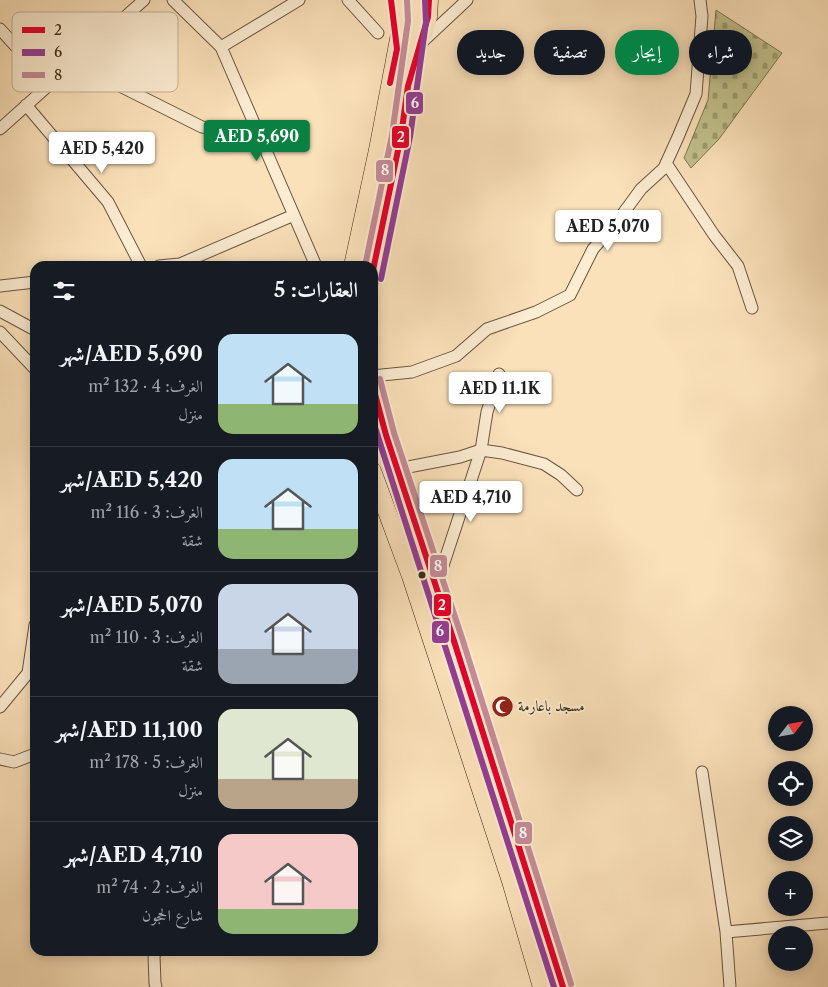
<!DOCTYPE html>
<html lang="ar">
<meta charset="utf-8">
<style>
:root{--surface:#171b24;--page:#242831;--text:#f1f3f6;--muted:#9ea1a6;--line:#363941;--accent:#0b8043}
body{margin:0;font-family:"Libre Caslon Text",Amiri,serif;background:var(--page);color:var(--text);direction:rtl;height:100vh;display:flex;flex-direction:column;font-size:19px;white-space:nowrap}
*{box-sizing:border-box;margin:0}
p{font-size:16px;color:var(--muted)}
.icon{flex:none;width:28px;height:28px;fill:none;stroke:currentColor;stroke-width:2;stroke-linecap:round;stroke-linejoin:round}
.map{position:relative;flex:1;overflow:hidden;direction:ltr}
.sheet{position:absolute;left:30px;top:261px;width:348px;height:695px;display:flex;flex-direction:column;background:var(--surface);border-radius:15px;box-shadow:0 2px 12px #0003;direction:rtl}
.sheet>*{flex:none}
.top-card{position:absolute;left:392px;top:30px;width:360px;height:45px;direction:rtl;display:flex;gap:10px}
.needle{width:32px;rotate:59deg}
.fabs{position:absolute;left:768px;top:706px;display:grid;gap:10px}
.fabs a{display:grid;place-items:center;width:45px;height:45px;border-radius:50%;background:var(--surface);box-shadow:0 2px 12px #0003;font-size:25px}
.price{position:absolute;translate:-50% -42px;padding:0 11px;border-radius:5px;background:#fff;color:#222;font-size:16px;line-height:32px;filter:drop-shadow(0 1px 2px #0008)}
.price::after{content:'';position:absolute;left:50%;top:30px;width:15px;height:11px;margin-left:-8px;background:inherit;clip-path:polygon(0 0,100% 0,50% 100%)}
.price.active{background:var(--accent);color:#fff}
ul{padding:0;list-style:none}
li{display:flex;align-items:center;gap:15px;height:125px;padding:0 20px}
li+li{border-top:1px solid var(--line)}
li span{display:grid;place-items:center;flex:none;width:140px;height:100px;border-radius:15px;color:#555}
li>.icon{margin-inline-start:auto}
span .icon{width:60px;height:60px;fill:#fffc;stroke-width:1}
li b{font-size:21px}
h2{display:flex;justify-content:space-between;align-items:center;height:60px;padding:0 20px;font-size:21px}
.pill{padding:0 18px;border-radius:22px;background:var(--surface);box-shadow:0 2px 12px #0003;font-size:18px;line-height:45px}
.pill.active{background:var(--accent);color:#fff}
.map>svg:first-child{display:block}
.cemetery{fill:url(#cemetery-stones);stroke:#7c7552}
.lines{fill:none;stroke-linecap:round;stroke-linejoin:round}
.minor-casing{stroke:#68563f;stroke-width:13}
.primary-casing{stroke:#372816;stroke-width:19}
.minor{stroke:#fcecd2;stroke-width:11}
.primary{stroke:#fbe1ba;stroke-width:18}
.bus-1-casing{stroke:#fcecd2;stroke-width:10}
.bus-2-casing{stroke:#fcecd2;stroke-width:10}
.bus-3-casing{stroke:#fcecd2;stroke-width:10}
.bus-1{stroke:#e4002b;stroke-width:6}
.bus-2{stroke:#943c94;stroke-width:6}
.bus-3{stroke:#c58b98;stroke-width:6}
.bus-dot{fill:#372816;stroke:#fcecd2;stroke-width:2}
.labels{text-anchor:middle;stroke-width:4;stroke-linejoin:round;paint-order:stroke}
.poi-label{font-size:15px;fill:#372816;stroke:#fcecd2;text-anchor:start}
.key{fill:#fcecd2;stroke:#c1b19a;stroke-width:1}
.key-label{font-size:14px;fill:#372816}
.line-badge{stroke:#fcecd2;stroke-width:2}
.badge-label{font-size:14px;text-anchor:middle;font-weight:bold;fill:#fff}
</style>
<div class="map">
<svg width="828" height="987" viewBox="0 0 828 987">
<defs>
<pattern id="cemetery-stones" width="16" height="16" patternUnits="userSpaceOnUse" patternTransform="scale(1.25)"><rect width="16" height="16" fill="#c2c28d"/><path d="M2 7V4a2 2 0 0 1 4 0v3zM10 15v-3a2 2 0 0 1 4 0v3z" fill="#9e9e72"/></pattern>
</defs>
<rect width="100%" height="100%" fill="#fbe1ba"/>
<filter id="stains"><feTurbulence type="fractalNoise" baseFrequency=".004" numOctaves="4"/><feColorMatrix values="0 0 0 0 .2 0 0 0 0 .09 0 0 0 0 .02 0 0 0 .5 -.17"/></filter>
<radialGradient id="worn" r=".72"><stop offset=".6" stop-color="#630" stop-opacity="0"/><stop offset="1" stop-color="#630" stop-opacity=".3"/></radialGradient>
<path class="cemetery" d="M716,10L782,53L719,139L691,168L684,158L708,100Z"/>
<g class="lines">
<defs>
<path id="minor" d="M173,0L221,47L299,0
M348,0L378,33
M0,29L50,84
M420,44L467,0
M221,47L316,266
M74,63L202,127L260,135
M26,105L108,202L141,266
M0,129L144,0
M666,163L714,235L738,266L752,308
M159,266L180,264L294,215
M0,286L35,282
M0,311L35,330
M0,332L35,369
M372,376L412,372L456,356L487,329L536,312L570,295L593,249L619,219L641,189L664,168L678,137L696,94L702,16L700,0
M398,469L460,457L481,450L502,453L544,464L561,475L577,490
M436,587L481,450L487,412L499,374
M0,707L28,673L35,625
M0,759L14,762L35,754
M702,772L726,932L730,987
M726,932L828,923
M156,951L154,956L155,983L156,987"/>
<path id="primary" d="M424,32L428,17L429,0
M353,266L378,150L403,18V0
M372,277L401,136L417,21L416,0
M372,381L386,435L454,641L563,987
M372,471L411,576L511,881L542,987"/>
</defs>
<use href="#minor" class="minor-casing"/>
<use href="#primary" class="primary-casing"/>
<use href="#minor" class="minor"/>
<use href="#primary" class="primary"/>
<defs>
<path id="bus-1" d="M390,83L397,49L391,0
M372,275L401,136L408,86L428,17L429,0
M372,383L386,435L454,641L563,987"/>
<path id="bus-2" d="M381,279L410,137L426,22L425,0
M372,418L554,987"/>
<path id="bus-3" d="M365,266L392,135L408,21L407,0
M380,379L394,433L462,638L571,984"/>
</defs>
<use href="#bus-1" class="bus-1-casing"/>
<use href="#bus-2" class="bus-2-casing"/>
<use href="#bus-3" class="bus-3-casing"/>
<use href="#bus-1" class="bus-1"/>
<use href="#bus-2" class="bus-2"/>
<use href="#bus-3" class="bus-3"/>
</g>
<defs>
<symbol id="mosque-disc" viewBox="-11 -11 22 22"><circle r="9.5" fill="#8f2418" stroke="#fcecd2"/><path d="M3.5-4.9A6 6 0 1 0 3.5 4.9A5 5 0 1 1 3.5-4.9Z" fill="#fff"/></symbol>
</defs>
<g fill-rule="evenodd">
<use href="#mosque-disc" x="490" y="694" width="25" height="25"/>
</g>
<circle class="bus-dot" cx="422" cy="575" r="4.5"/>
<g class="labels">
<g class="poi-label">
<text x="518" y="711">مسجد باعارمة</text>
</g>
</g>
<rect x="12" y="12" width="166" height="80" rx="8" class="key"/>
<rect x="22" y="27" width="23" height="6" fill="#e4002b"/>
<rect x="22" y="49" width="23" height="7" fill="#943c94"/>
<rect x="22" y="72" width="23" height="6" fill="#c58b98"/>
<g class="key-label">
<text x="54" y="35">2</text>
<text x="54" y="57">6</text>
<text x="54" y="80">8</text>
</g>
<g class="line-badge">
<rect x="405" y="91" width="19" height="24" rx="5" fill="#943c94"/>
<rect x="391" y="125" width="19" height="24" rx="5" fill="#e4002b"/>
<rect x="375" y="159" width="19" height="24" rx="5" fill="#c58b98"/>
<rect x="429" y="554" width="19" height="24" rx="5" fill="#c58b98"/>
<rect x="433" y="593" width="19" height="24" rx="5" fill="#e4002b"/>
<rect x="431" y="620" width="19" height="24" rx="5" fill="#943c94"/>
<rect x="514" y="821" width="19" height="24" rx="5" fill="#c58b98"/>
</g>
<g class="badge-label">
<text x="415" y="108">6</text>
<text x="401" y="142">2</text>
<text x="385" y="175">8</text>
<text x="438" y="571">8</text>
<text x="442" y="610">2</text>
<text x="440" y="636">6</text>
<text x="523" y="838">8</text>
</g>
<rect width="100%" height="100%" filter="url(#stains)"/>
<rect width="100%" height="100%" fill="url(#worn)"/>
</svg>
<div class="fabs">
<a><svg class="needle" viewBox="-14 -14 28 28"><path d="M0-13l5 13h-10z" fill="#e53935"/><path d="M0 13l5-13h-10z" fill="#9ea1a6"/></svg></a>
<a><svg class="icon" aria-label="locate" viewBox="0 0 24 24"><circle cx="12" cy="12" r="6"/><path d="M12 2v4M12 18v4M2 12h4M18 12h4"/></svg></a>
<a><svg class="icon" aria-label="layers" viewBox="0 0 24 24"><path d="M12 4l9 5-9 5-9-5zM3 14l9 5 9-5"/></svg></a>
<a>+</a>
<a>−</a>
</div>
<b class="price active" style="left:257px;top:162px">AED 5,690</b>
<b class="price" style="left:102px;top:174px">AED 5,420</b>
<b class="price" style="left:608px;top:252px">AED 5,070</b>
<b class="price" style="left:500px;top:414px">AED 11.1K</b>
<b class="price" style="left:471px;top:523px">AED 4,710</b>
<div class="top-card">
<a class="pill">شراء</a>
<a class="pill active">إيجار</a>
<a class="pill">تصفية</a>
<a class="pill">جديد</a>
</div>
<section class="sheet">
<h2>العقارات: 5<svg class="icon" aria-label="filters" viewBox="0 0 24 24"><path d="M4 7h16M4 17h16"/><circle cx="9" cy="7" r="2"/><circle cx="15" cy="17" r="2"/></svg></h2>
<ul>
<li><span style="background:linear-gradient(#bfe0f5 70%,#8fb573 0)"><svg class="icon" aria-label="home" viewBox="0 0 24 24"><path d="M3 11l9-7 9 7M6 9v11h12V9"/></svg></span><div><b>AED 5,690/شهر</b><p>الغرف: 4 · 132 m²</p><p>منزل</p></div></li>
<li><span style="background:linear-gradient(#bfe0f5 70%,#8fb573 0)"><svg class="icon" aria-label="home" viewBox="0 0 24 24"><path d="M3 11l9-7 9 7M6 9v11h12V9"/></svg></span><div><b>AED 5,420/شهر</b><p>الغرف: 3 · 116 m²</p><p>شقة</p></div></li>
<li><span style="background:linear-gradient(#c9d6e8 65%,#9aa5b1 0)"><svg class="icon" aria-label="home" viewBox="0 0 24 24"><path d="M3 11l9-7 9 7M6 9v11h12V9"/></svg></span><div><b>AED 5,070/شهر</b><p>الغرف: 3 · 110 m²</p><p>شقة</p></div></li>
<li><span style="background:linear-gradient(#dfe7d0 70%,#b9a48a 0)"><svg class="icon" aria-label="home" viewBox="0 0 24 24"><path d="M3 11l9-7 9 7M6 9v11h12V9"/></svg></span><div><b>AED 11,100/شهر</b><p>الغرف: 5 · 178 m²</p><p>منزل</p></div></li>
<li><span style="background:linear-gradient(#f6c9c9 75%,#8fb573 0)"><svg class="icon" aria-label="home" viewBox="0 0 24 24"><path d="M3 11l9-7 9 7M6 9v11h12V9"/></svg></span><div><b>AED 4,710/شهر</b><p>الغرف: 2 · 74 m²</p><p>شارع الحجون</p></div></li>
</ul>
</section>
</div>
